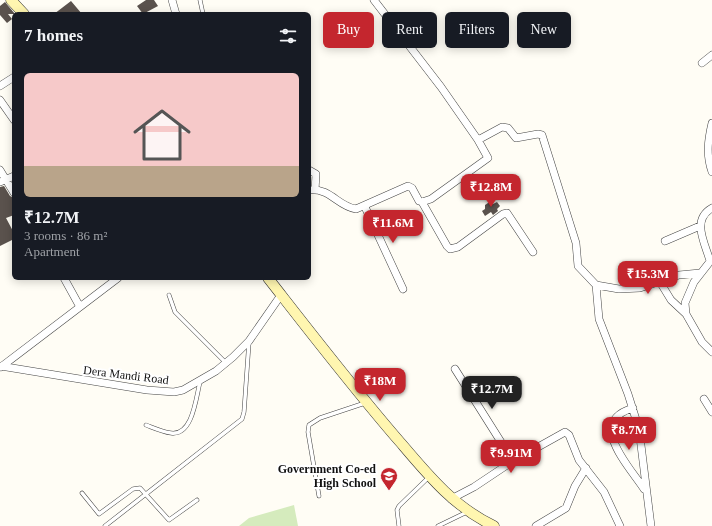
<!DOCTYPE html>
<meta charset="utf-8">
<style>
:root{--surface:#171b24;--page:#20242c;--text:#f1f3f6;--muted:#9ea1a6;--line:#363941;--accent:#c4262e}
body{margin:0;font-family:"Times New Roman",serif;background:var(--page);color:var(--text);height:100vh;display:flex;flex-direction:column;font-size:15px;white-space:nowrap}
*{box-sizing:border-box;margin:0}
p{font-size:13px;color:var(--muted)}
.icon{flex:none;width:22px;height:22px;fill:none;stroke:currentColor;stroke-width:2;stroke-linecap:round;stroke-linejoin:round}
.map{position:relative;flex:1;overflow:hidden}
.side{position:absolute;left:12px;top:12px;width:299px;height:268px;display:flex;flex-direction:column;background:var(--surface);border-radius:6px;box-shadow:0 2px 10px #0003}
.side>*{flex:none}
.banner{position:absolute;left:323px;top:12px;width:329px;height:36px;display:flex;gap:8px}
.price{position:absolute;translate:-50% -34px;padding:0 9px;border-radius:8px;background:var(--accent);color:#fff;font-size:13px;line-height:26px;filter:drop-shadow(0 1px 2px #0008)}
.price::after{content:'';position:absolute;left:50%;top:24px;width:12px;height:9px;margin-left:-6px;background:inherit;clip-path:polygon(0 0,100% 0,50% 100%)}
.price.current{background:#222;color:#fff}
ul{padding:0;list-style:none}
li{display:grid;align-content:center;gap:8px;height:212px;padding:0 12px}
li+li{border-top:1px solid var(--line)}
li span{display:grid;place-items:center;height:124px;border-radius:6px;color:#555}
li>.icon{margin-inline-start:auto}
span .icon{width:72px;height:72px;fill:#fffc;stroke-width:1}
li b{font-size:17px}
h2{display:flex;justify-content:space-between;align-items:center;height:48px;padding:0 12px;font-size:17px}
.tag{padding:0 14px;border-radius:6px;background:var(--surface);box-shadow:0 2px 10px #0003;font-size:14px;line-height:36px}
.tag.current{background:var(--accent);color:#fff}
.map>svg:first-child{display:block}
.green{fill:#d5ebbd}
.building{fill:#5a524d}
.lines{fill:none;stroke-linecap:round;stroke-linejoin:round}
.lane-casing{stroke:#444;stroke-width:4.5}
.street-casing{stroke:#444;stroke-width:8}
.secondary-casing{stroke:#333;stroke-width:11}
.lane{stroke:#fff;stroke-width:3.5}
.street{stroke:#fff;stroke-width:7}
.secondary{stroke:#fff6b0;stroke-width:10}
.labels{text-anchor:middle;stroke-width:4;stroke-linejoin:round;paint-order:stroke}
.street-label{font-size:12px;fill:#111;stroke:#fff}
.poi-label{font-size:12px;font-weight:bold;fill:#111;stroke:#fff;text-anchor:end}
</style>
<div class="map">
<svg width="712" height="526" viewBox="0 0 712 526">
<rect width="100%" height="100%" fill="#fffdf5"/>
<path class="green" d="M294,505L298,526H239L249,518Z"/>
<path class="building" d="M146,0H154L158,6L143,14L137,6Z
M71,1L82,14H54Z
M5,2L15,14H8L12,19L7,23L0,15V6Z
M4,186L10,196L14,198V215L6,218L14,233V239L0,246V187Z
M491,201L493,204L497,202L500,206L497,209L498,211L493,215L491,212L485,216L482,211L485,209V205Z"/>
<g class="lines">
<defs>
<path id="lane" d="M200,0L203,14
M169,295L175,312L226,363
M146,425C154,428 163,432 171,433C193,436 196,397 200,382
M82,493L99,514L133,489L140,488L169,520L197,500
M319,496L308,432L309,425L320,418L365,403
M105,526L242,419L244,412L249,342
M399,526L397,510L399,506L429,477
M438,526L467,512"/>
<path id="street" d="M172,0L176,14
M702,63L712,55
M0,86L14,77
M0,100L14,120
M712,123C708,140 706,155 712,172
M478,140L502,127L508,128L516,138L538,134L542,135L576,243L578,266L596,285L599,319L628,394L639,429L651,526
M0,170L14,193
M309,170L316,174L315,190
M0,182L14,176
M309,190C331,188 337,206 356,209L408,186L412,188L419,201L422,202L431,199L488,158L478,140L441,87L374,0
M422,202L447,246L450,249L458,247L503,214L507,213L533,252
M365,207L403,289
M665,241L700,226
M712,259L694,282L685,303L686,314L702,342L712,352
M710,261C705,243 691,220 712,208
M64,278L80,307
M660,282L671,300L686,314
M596,285L619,289L640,288L679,275L700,273
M0,366L147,390L174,392L183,390L216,371L233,357L249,341L281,295
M1,367L118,278
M455,369L513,461
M704,399L712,412
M633,408C586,422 629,466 644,489
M451,499L474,487L513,461L565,432L569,435L579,460L604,492L620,526
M536,526L566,508L575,486L586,468"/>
<path id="secondary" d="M11,0L24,14
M268,278C311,333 354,389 400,442C428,475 454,507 494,526"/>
</defs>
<use href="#lane" class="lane-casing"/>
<use href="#street" class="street-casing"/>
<use href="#secondary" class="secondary-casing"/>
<use href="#lane" class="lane"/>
<use href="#street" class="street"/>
<use href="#secondary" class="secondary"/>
</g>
<defs>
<symbol id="school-pin" viewBox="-11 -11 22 30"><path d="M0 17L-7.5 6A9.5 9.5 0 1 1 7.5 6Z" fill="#c4262e" stroke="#fff"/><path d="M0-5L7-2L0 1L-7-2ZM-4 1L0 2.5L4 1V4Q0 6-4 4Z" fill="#fff"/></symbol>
</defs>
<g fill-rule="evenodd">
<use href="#school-pin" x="379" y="466" width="20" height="27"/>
</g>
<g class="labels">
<g class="street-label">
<text transform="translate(126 375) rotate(7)" y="4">Dera Mandi Road</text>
</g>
<g class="poi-label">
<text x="376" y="473">Government Co-ed<tspan x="376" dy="14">High School</tspan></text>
</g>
</g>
</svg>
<b class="price" style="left:491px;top:208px">₹12.8M</b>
<b class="price" style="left:393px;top:244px">₹11.6M</b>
<b class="price" style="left:648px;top:295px">₹15.3M</b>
<b class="price" style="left:380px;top:402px">₹18M</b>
<b class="price current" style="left:492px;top:410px">₹12.7M</b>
<b class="price" style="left:629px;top:451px">₹8.7M</b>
<b class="price" style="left:511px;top:474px">₹9.91M</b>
<div class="banner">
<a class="tag current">Buy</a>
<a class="tag">Rent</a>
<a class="tag">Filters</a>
<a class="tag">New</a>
</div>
<section class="side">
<h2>7 homes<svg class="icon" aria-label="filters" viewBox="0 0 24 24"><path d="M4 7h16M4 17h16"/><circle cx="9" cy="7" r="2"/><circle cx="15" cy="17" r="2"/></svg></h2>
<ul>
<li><span style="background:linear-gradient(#f6c9c9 75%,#b9a48a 0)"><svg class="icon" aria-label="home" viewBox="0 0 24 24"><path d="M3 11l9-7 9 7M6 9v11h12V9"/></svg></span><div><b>₹12.7M</b><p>3 rooms · 86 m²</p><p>Apartment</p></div></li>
</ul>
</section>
</div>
